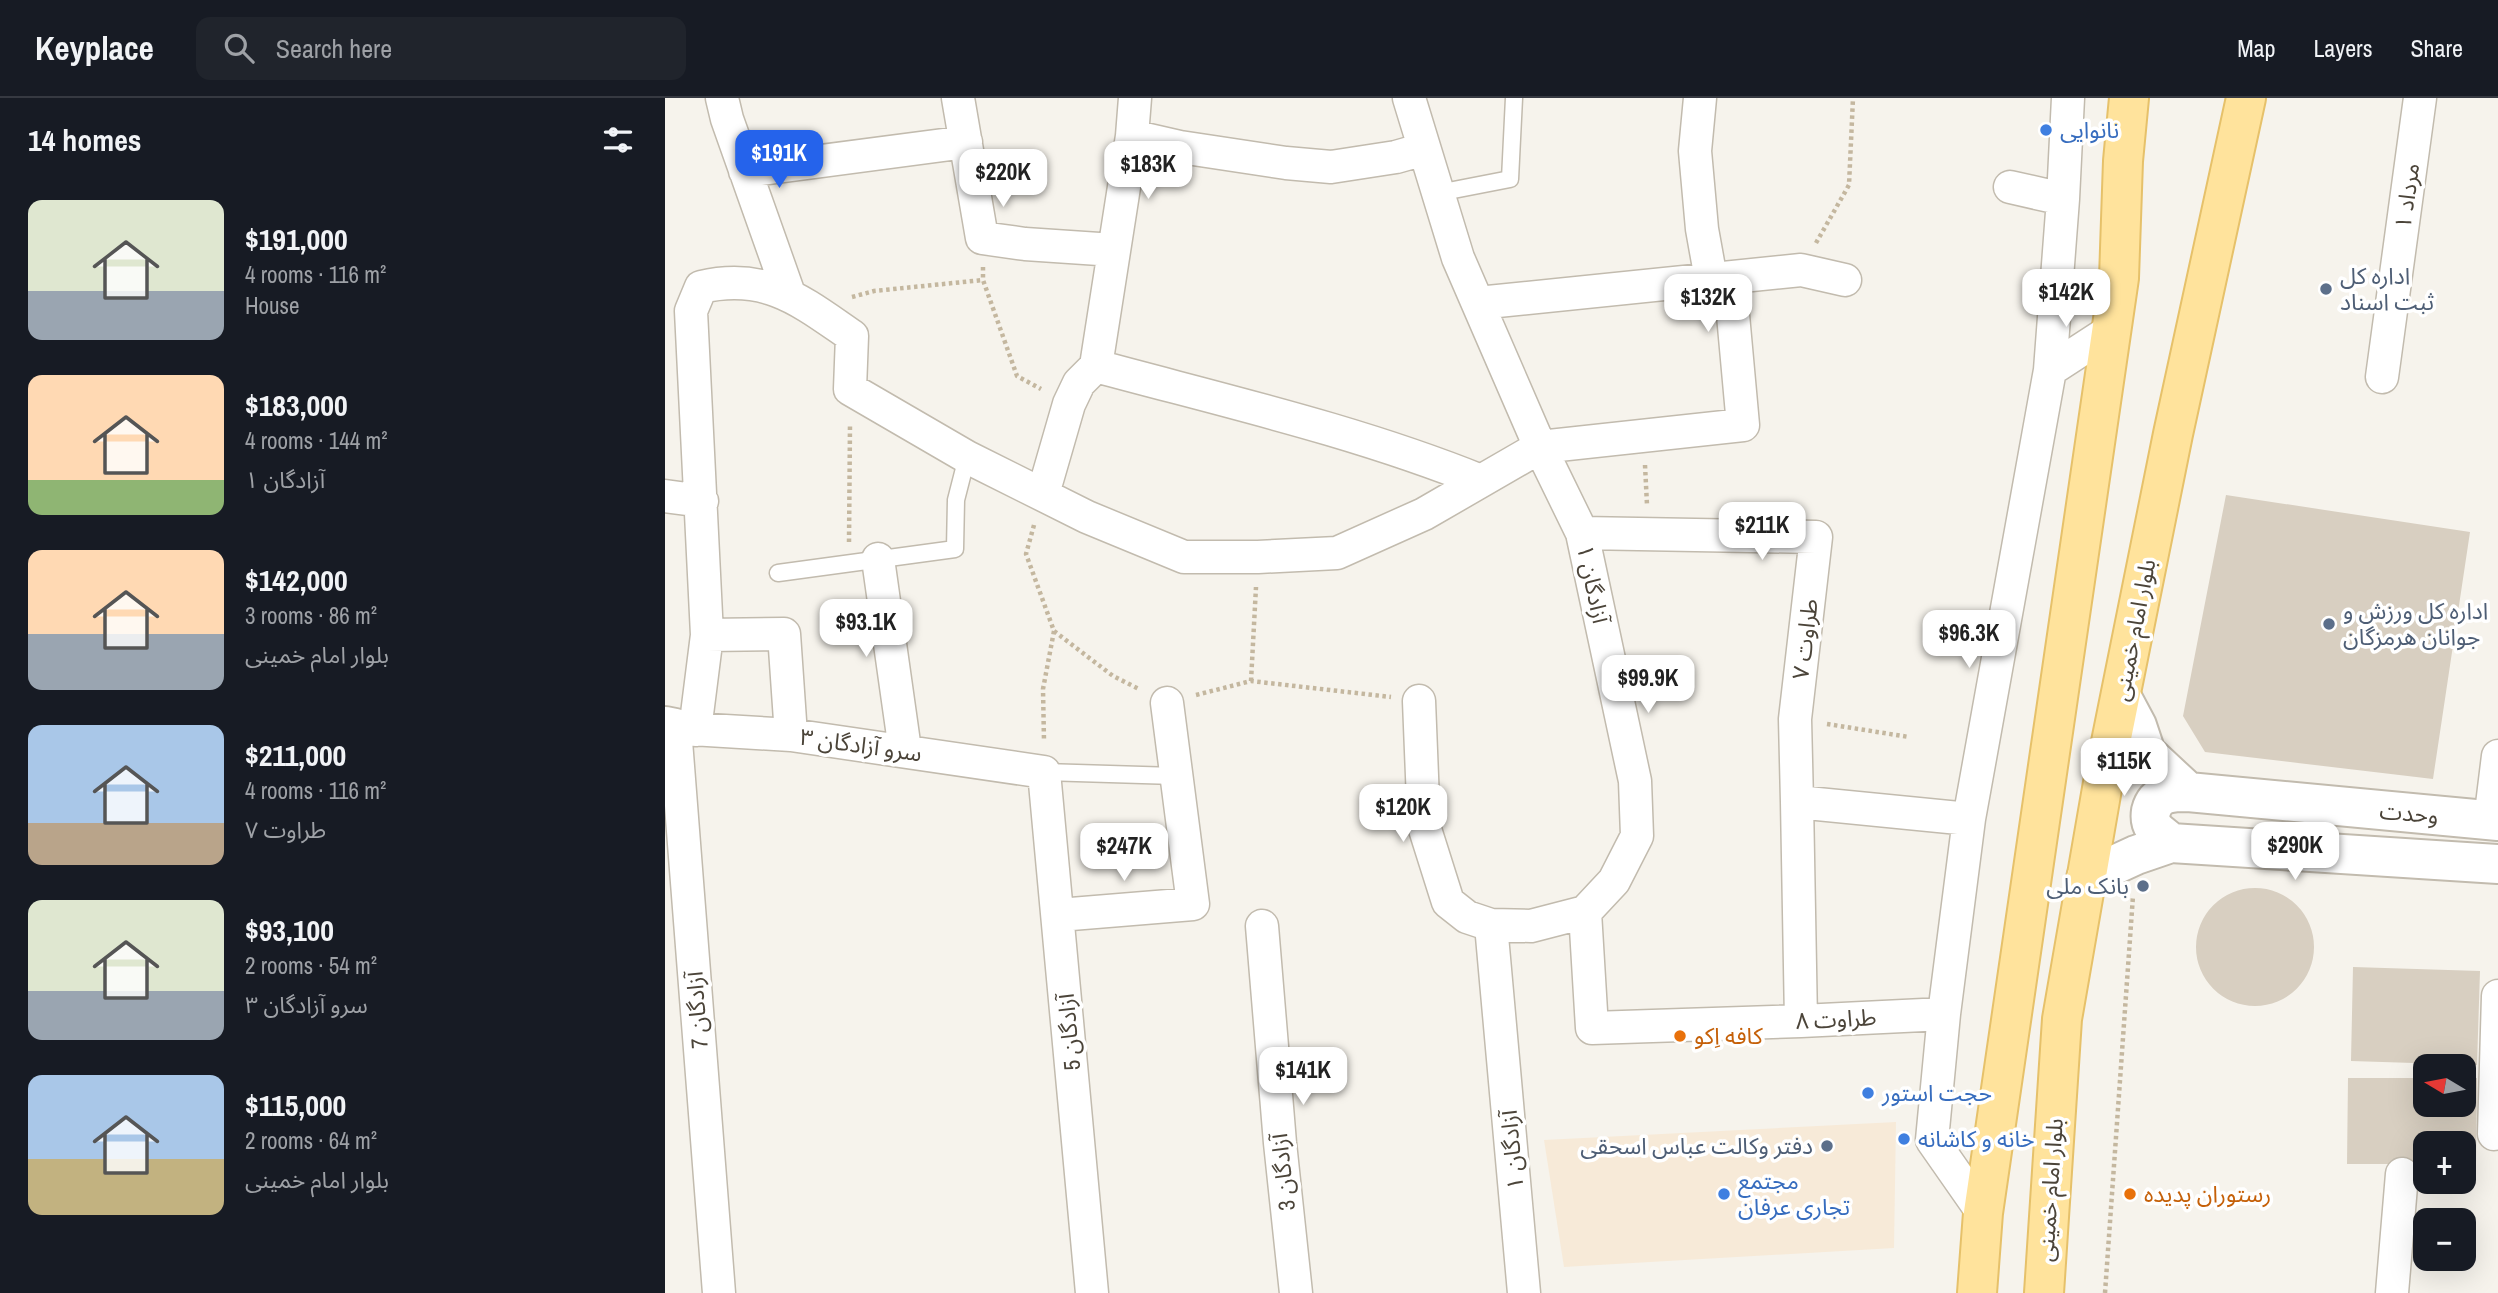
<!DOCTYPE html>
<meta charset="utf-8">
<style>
:root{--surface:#171b24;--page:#20242c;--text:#f1f3f6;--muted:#9ea1a6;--line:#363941;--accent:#2563eb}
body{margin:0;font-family:"Archivo Narrow","Noto Sans Arabic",sans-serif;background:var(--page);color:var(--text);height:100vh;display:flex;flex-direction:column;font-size:26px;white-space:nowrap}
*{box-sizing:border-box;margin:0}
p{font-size:23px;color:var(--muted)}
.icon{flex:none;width:38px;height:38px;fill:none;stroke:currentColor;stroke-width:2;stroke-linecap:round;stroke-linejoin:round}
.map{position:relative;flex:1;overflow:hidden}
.drawer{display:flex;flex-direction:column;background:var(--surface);width:665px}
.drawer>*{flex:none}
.needle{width:46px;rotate:280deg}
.tools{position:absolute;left:1748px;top:956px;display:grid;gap:14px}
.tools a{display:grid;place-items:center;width:63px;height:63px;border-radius:14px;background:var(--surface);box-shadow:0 7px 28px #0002;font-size:35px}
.price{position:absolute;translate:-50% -60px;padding:0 16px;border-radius:14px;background:#fff;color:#222;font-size:23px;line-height:46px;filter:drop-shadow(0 2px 4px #0008)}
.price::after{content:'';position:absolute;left:50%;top:42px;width:21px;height:16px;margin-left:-10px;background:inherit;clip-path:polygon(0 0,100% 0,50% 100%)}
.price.current{background:var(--accent);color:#fff}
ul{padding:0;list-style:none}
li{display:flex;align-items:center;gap:21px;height:175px;padding:0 28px}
li span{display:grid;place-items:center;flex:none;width:196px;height:140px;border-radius:14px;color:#555}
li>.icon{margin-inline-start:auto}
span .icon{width:84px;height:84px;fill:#fffc;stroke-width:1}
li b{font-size:30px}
h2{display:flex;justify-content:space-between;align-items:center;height:84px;padding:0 28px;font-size:30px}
header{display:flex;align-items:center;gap:42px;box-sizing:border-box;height:98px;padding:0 35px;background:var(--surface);border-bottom:2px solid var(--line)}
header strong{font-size:33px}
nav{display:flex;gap:38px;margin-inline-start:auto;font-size:24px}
.search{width:490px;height:63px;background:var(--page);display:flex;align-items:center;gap:18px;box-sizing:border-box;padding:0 24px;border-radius:14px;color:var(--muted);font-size:26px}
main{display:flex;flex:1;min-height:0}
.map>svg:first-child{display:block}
.commercial{fill:#f7ead8}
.building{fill:#d8cfc1}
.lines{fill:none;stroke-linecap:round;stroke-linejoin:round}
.service-casing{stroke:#c2bbae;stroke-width:19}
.minor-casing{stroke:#c2bbae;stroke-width:35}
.tertiary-casing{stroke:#c2bbae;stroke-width:42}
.primary-casing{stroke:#e6c16a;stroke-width:42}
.path{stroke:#c4b79f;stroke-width:4.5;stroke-dasharray:3.5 3.5;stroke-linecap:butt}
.service{stroke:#fff;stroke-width:16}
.minor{stroke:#fff;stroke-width:32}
.tertiary{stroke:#fff;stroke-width:38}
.primary{stroke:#ffe39c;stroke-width:38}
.shop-dot{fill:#3f7fe0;stroke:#fff;stroke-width:2.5}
.service-dot{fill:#5c6f8a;stroke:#fff;stroke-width:2.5}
.food-dot{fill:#e8710a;stroke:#fff;stroke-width:2.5}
.labels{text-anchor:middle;stroke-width:7;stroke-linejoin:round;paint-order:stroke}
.shop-label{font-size:23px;fill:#366cbe;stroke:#fff;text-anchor:start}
.street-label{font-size:23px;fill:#4b4439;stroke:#fff}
.service-label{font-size:23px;fill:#4e5e75;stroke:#fff;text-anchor:start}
.food-label{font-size:23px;fill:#c56008;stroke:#fff;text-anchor:start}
</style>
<header>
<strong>Keyplace</strong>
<div class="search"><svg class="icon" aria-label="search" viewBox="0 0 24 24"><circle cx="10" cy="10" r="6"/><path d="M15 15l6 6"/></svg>Search here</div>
<nav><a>Map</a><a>Layers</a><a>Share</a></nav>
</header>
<main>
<section class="drawer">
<h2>14 homes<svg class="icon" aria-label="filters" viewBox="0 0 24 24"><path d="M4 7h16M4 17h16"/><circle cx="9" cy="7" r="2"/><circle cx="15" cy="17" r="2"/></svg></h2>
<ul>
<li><span style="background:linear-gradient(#dfe7d0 65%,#9aa5b1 0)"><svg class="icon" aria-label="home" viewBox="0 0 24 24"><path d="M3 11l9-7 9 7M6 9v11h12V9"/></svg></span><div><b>$191,000</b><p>4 rooms · 116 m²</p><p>House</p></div></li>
<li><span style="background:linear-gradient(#ffd9b3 75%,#8fb573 0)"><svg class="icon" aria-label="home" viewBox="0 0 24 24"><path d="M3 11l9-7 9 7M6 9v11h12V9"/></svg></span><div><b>$183,000</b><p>4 rooms · 144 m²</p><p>آزادگان ۱</p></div></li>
<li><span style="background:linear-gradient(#ffd9b3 60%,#9aa5b1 0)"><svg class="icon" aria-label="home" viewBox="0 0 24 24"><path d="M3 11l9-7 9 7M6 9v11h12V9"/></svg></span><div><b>$142,000</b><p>3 rooms · 86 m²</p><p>بلوار امام خمینی</p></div></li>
<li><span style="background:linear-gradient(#a9c7e8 70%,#b9a48a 0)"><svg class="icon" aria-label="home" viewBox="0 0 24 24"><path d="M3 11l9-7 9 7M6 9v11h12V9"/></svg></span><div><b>$211,000</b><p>4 rooms · 116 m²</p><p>طراوت ۷</p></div></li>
<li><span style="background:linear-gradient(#dfe7d0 65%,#9aa5b1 0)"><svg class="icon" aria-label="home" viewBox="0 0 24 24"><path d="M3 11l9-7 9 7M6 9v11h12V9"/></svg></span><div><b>$93,100</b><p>2 rooms · 54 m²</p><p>سرو آزادگان ۳</p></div></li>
<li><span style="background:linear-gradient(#a9c7e8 60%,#c2b280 0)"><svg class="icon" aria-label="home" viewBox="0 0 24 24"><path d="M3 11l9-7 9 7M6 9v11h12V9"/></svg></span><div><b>$115,000</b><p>2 rooms · 64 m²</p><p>بلوار امام خمینی</p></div></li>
</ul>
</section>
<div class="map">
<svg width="1833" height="1195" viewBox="0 0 1833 1195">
<rect width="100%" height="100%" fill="#f6f3ec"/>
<path class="commercial" d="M1231,1024L1229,1150L899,1169L879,1042Z"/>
<path class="building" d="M1561,397L1805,434L1768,681L1540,654L1518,618Z
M1531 849a59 59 0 1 1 118 0a59 59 0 1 1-118 0Z
M1688,869L1815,873L1812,967L1686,963Z
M1683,980H1760V1006H1799V980H1812L1811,1066H1799V1045H1760V1066H1682Z"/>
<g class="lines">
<defs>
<path id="service" d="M773,95L845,81L849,0
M113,475L290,451L291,402L302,359
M379,674L510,678"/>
<path id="minor" d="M57,0L62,21L124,196
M293,0L317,140L360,146L449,152
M744,0L793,160L875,349L917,435L970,683L972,738L949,783L920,814L866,828L826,827L859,1195
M467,38L470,0
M80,73L301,44
M1345,89L1398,101
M813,205L1136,172L1180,182
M431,268C560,303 692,333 816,383
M1385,272L1445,233
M1717,279L1755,0
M378,396L404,306L414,285L431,268L467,38L515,49L621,65L666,69L731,59L759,51
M0,398L37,403
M917,435L1151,439L1130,621L1132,704L1304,721
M213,461L240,652
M42,537L119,536L126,637
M754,603L759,728L783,804L802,819L826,827
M30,632L42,537L26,213L36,189C102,174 136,203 187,238L185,291L302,359L422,419L519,459H593L672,455L759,416L875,349L1078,327L1068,217L1046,181L1037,131L1030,53L1035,0
M1132,704L1136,923
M1825,723L1833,658
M920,814L927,930L1136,923L1279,916
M394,817L528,806L502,605
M597,828L615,1045L631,1195
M1829,1036L1833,898
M1318,1115L1267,1042L1279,916L1304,721L1385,272L1398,101L1403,0
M54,1195L10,630L126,637L379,674L427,1195
M1727,1195L1737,1076"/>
<path id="tertiary" d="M1456,598L1472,628L1481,655L1523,694L1833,723
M0,628L10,630
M1506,745C1501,740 1493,735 1489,730C1485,724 1485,719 1486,713C1491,694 1507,694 1523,694
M1421,780L1471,757L1506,745L1833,766"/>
<path id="primary" d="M1312,1195L1318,1115L1454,180L1458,63L1464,0
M1379,1195L1397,921L1439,679L1508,336L1581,0"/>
</defs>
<use href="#service" class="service-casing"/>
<use href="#minor" class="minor-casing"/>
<use href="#tertiary" class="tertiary-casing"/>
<use href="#primary" class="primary-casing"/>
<path class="path" d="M1151,145L1184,87L1188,0
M318,169V182L352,278L376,291
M187,199L209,193L318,182
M980,367L982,407
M369,427L361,456L389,533L378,591L379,643
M184,444L185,326
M389,533L448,578L474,591
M586,583L591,489
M531,597L586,583L726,599
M1162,626L1244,639
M1440,1195L1468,798"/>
<use href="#service" class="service"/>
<use href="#minor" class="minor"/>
<use href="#tertiary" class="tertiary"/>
<use href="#primary" class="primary"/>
</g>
<g class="shop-dot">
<circle cx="1381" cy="32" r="7"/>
<circle cx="1203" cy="995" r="7"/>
<circle cx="1239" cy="1041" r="7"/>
<circle cx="1059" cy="1096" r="7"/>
</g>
<g class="service-dot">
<circle cx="1661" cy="191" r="7"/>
<circle cx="1664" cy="526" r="7"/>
<circle cx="1478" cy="788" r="7"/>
<circle cx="1162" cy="1048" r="7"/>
</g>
<g class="food-dot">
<circle cx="1015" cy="938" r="7"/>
<circle cx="1465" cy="1096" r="7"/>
</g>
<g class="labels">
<g class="shop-label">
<text x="1395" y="40">نانوایی</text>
<text x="1217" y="1003">حجت استور</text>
<text x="1253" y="1049">خانه و کاشانه</text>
<text x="1073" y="1091">مجتمع<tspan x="1073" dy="26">تجاری عرفان</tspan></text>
</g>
<g class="street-label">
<text transform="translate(1742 98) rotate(-82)" y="8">مرداد ۱</text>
<text transform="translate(928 486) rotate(78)" y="8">آزادگان ۱</text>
<text transform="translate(1469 532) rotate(-79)" y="8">بلوار امام خمینی</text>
<text transform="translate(1140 541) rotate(-83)" y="8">طراوت ۷</text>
<text transform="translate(196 647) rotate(8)" y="8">سرو آزادگان ۳</text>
<text transform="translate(1744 715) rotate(5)" y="8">وحدت</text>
<text transform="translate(32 912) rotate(-94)" y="8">آزادگان 7</text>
<text transform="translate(1171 921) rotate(-3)" y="8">طراوت ۸</text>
<text transform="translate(404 934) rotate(-95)" y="8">آزادگان 5</text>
<text transform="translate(847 1052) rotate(-95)" y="8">آزادگان ۱</text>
<text transform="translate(618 1074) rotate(-96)" y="8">آزادگان 3</text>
<text transform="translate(1385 1092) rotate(-86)" y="8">بلوار امام خمینی</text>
</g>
<g class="service-label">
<text x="1675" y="186">اداره کل<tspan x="1675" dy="26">ثبت اسناد</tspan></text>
<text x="1678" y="521">اداره کل ورزش و<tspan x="1678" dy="26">جوانان هرمزگان</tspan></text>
<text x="1464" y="796" text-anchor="end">بانک ملی</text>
<text x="1148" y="1056" text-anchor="end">دفتر وکالت عباس اسحقی</text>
</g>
<g class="food-label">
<text x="1029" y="946">کافه اِکو</text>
<text x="1479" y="1104">رستوران پدیده</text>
</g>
</g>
</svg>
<div class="tools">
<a><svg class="needle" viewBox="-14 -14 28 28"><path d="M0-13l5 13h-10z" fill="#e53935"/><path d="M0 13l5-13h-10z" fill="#9ea1a6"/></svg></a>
<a>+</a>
<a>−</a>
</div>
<b class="price current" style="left:114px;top:92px">$191K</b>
<b class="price" style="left:483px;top:103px">$183K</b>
<b class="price" style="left:338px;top:111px">$220K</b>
<b class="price" style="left:1401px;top:231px">$142K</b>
<b class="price" style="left:1043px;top:236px">$132K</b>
<b class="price" style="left:1097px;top:464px">$211K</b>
<b class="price" style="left:201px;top:561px">$93.1K</b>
<b class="price" style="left:1304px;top:572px">$96.3K</b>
<b class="price" style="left:983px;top:617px">$99.9K</b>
<b class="price" style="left:1459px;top:700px">$115K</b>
<b class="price" style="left:738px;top:746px">$120K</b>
<b class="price" style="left:1630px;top:784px">$290K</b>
<b class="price" style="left:459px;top:785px">$247K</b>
<b class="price" style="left:638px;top:1009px">$141K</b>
</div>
</main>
